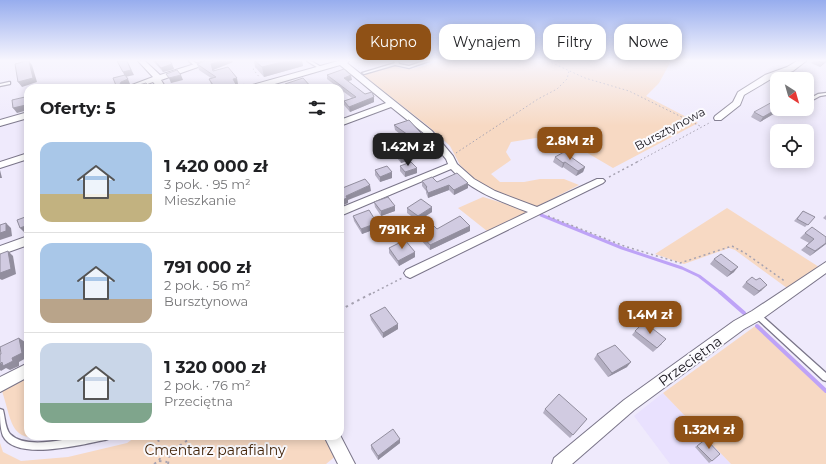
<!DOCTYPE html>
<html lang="pl">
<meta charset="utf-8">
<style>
:root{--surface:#fff;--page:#f6f6f6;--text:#202124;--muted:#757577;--line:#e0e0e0;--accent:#8f5116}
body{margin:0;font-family:Montserrat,sans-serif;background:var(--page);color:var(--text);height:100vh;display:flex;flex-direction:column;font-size:15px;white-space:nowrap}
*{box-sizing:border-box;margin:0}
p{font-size:13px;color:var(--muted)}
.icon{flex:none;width:22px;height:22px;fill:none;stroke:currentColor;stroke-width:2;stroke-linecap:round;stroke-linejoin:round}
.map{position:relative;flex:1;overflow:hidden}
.drawer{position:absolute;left:24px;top:84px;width:320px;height:356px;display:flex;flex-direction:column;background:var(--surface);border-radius:12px;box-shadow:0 2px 10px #0003}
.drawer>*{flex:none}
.top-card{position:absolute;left:356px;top:24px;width:380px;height:36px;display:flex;gap:8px}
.needle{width:26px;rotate:143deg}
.buttons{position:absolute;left:770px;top:72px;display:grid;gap:8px}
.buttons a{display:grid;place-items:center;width:44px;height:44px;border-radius:8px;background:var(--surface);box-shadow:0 2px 10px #0003;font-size:20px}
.price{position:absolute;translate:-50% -34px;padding:0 9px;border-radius:8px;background:var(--accent);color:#fff;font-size:13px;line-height:26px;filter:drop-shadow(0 1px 2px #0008)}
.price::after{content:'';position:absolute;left:50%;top:24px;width:12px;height:9px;margin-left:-6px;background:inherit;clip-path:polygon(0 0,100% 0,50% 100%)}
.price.current{background:#222;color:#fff}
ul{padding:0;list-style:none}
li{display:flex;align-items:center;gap:12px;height:100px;padding:0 16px}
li+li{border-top:1px solid var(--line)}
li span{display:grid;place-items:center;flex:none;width:112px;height:80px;border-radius:12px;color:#555}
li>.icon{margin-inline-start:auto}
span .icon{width:48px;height:48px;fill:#fffc;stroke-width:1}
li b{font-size:17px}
h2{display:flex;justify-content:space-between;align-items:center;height:48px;padding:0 16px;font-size:17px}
.chip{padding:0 14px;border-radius:12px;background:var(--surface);box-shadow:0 2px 10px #0003;font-size:14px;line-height:36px}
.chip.current{background:var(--accent);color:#fff}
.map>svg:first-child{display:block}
.built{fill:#e9e1fe}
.green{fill:#f7d9c3}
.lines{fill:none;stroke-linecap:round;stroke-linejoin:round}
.stream-far1{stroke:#bea3f7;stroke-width:3}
.stream{stroke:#bea3f7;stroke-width:4}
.service-casing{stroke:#7a7589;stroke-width:2.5}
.minor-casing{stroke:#7a7589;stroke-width:2}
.path-far2{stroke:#a6a2b1;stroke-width:1;stroke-dasharray:1.5 2.5;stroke-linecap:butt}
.path-far1{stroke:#a6a2b1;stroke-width:1.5;stroke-dasharray:2 3;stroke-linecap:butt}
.path{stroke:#a6a2b1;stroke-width:2;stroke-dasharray:2.5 4;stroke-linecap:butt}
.service{fill:#fff;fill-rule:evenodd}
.minor{fill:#fff;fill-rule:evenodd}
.wall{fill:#b4afc2}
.shaded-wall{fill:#928e9e}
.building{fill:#d1cbe1;stroke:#928e9e}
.labels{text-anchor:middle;stroke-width:4;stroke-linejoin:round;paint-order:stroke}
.street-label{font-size:12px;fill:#17151c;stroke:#fbfafe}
.near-street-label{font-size:14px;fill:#17151c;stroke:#fbfafe}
.near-park-label{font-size:14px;fill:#43250a;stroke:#fbfafe}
</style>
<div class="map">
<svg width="826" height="464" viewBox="0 0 826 464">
<rect width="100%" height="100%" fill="#efeafc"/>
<path class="built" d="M663,393L731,464H670L634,416Z"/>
<path class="green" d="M439,61H671L659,83L646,96L698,123L613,168L584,151L536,138L511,142L506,152L511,160L491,174L500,182H524L540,179H564L579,185L536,207L481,185L460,165L450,146L428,126L363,75L394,65C407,74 425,65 439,61Z
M483,197L529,211L487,231L458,208Z
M727,208L819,267L787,288L735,250L729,248L684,264L655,254Z
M758,324L826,389V464H731L663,393Z
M28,377V436H56C10,443 14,429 2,391Z
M137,436H326L337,455L326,464H0V443L3,452L21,461L68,457L127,443Z"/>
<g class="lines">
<path class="stream-far1" d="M541,215L622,248L682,268L699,276L721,293"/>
<path class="stream" d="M720,292L744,313
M757,326L826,391"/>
<defs>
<path id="service" d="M189,61H193L199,66L196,67Z
M307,61H311L323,68L320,69Z
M394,61H398L399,64L409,66L424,61H429L409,68L395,65L364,74L362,73L395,63Z
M9,82H10V84L0,86V84Z
M826,93V95L820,96L807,103V100L818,94Z
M793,109H798L794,112H792L791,111Z
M757,312L759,313L826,373V381L823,380L755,317L754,315L755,313Z
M0,409L3,410C5,417 5,428 10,434C26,450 64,439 84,436C92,435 101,436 109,436L108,439L105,440C83,444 16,462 3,436C0,428 0,418 0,409Z"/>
<path id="minor" d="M138,61H145L160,75L204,61H215L161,80L166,88H158L153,82L136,88H124L153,77Z
M338,61H349L347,63L432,131L453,156L457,164L474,179L495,191L537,207L597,179H603L605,181L603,183L414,276L410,278L406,276L404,273L406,270L528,212C500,201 472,192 451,169L340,216V208L448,164L446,159L426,135L391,107L340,126V120L386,103L340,65L261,88H248L249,86Z
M797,61H806L793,71L771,79L744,95L740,105L721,120H715L714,118L715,116L733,102L738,92L765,75L787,67Z
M28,112V118L0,126V120Z
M28,153V159L0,168V162Z
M28,236V245L0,255V246Z
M826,262V273L762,319L744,329L634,410L572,464H552L554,458L624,400L734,321L752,311Z
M28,363V377L0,392V377Z
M340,435L355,464H338L324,436Z"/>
</defs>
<use href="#service" class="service-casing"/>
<use href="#minor" class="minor-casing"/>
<path class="path-far2" d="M548,61L585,78L629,91L702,127
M551,61H558
M257,67L253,69L260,78
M235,87L245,84
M456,153L538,99L557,89L567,79L569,71
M637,162L711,122"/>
<path class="path-far1" d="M609,177L639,161
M548,216L624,246L680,263L732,246L745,253L786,282
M373,293L402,278"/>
<path class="path" d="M340,310L374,292
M241,436L242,438
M162,452H170L194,436
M159,461L167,462
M154,464L159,461L162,452L157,436
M168,464L170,452"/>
<use href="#service" class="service"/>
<use href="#minor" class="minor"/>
</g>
<path class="wall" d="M153,61H170L172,64L174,69L163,72Z
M254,61H302L303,66L264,77L255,67Z
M813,61H826V62L820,67L811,63Z
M233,62L213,70V71L238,84L236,85L238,88H213L211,84L209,79L211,78L199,70L197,64Z
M327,75L352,80L348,81L374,102L350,112L344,105V101L352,98L340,89V88H339L327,79Z
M782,109L760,122L751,117L754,112Z
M394,125L421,133V138L411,143L395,130Z
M394,149L413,159L401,163L394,154Z
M555,157L585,167L583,172L576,176L563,167L562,168L553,162Z
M400,166L417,173L405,177L400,171Z
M375,170L392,178L380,182L375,175Z
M422,181L437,182L468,188L454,195L449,190L428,198L426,193V191L422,186Z
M374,202L395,211L381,216L375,207Z
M407,208L432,212L418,221L407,213Z
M803,211L815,217L805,227L794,221Z
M826,215V220L823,218Z
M353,216L378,228L362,234L354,221Z
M470,226V231L430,250L419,238L420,233L437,229Z
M805,233L826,237V244L810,256L801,250L809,243L800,238Z
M389,248L415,257L399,266L389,253Z
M714,259L734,272L727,277L710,264Z
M746,282L762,290L754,296L742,287Z
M370,315L398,324V329L383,338L371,320Z
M635,331L662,344L653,352L632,335Z
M597,354L627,367L608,377L594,359Z
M545,409L587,419L570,438L543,413Z
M400,439V443L378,460L371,449V445Z
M706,439L712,461L709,463L695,447Z"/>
<path class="shaded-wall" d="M29,61L32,65L37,82L22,87L18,82Z
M127,61L134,75L125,77L123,72Z
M219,61H232L233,62L213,70L215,76L211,64Z
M286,61H302L303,66L264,77L262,67Z
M826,61V62L820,67L823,63Z
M172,64L174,69L163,72L161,68Z
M181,75L183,80L171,83L169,78Z
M351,75L352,80L344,82V78Z
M237,78L238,84L235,85L233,79Z
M128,79L130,84L123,87L120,84L121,82Z
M25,97L28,101V110L17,113L13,108Z
M374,97V102L350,112L349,107Z
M777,109H782L760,122L763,117Z
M421,133V138L411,143V137Z
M413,154V159L401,163L400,158Z
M565,162L563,167L562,168L563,163Z
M585,167L583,172L576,176L578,171Z
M417,168V173L405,177V172Z
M0,170L2,178H0Z
M392,172V178L380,182V177Z
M468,183V188L454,195V190Z
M370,185L371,191L348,200V203L340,207V201L346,196Z
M449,185V190L428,198V193Z
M395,206V211L381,216V211Z
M432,207V212L418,221V216Z
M6,223L11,228L12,236L0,240V233Z
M377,223L378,228L362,234L361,229Z
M28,225V232L25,233L20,228Z
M470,226V231L430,250V245Z
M826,243V244L810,256L815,251Z
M8,251L13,256L16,274L2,280L0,279V273Z
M415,252V257L399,266L398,261Z
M738,267L734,272L727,277L731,272Z
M767,285L762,290L754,296L759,291Z
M398,324V329L383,338V333Z
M19,338L25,342L28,357L19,362V366L10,370L6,368L1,371L0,370V364L12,358Z
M631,362L627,367L608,377L612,373Z
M400,439V443L378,460V456Z"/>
<path class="building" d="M26,61H29L33,78L18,82L15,64Z
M117,61H127L131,70L123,72Z
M155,61H170L172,64L161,68Z
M205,61H219L211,64L213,71L228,67L237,78L233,79L238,88H215L209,79L216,77L197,64Z
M255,61H286L262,67Z
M818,61H826L823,63Z
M344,69L351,75L344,78L365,94L372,92L374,97L349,107L344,101L356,97L327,75Z
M177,70L181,75L169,78L166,74Z
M125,75L128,79L121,82L120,84L130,85L132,87L146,83L150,88H117L113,78Z
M303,78L312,88H287L285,84Z
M25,97L26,105L13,108L12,100Z
M776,100H777V109L763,117L754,112Z
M409,120L421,133L411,137L394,125Z
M406,146L413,154L400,158L394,149Z
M564,152L585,167L578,171L565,162L563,163L555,157Z
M411,162L417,168L405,172L400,166Z
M387,166L392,172L380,177L375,170Z
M457,173L468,183L454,190L449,185L428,193L426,188L427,187L422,181L432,177L437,182Z
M365,179L370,185L346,196L347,198L340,201V189Z
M388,197L395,206L381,211L374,202Z
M421,199L432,207L418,216L407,208Z
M369,210L377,223L361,229L353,216Z
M803,211L815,217L808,225L797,219Z
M28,216V225L20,228L17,220Z
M460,216L470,226L430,245L420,233L434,226L437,229Z
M6,223V231L0,233V225Z
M812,227L826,237V243L815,251L806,246L814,239L805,233Z
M405,240L415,252L398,261L389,248Z
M28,248V257L26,249Z
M8,251L11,269L0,273V254Z
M721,254L738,267L731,272L714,259Z
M752,277L756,280L760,278L767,285L759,291L746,282Z
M385,307L398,324L383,333L370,315Z
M644,322L666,339L657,348L635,331Z
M19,338L22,353L12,358L13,361L3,366L2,362L0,364V354H1L0,347Z
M615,345L631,362L612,373L597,354Z
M559,394L587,419L573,435L545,409Z
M393,429L400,439L378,456L371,445Z
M706,439L720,454L712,461L697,446Z"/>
<linearGradient id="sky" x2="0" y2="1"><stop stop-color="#97adee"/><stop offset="0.48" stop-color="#f8f6fe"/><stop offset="1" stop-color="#f8f6fe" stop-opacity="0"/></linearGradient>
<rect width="826" height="126" fill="url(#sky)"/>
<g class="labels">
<g class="street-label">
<text transform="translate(670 129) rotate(-28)" y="4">Bursztynowa</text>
</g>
<g class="near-street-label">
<text transform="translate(690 361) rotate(-36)" y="5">Przeciętna</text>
</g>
<g class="near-park-label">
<text x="215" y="455">Cmentarz parafialny</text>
</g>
</g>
</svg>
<div class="buttons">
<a><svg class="needle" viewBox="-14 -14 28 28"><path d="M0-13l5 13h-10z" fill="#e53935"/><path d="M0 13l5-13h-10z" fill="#757577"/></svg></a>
<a><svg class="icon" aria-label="locate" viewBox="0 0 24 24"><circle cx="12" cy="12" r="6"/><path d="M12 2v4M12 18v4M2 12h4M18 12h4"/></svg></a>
</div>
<b class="price" style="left:570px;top:161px">2.8M zł</b>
<b class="price current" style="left:408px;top:167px">1.42M zł</b>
<b class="price" style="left:402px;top:250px">791K zł</b>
<b class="price" style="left:650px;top:335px">1.4M zł</b>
<b class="price" style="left:709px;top:450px">1.32M zł</b>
<div class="top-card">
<a class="chip current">Kupno</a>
<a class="chip">Wynajem</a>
<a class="chip">Filtry</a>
<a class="chip">Nowe</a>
</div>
<section class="drawer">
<h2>Oferty: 5<svg class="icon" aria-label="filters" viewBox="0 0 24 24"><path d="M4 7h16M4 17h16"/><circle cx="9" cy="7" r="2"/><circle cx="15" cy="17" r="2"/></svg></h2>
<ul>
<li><span style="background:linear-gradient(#a9c7e8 65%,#c2b280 0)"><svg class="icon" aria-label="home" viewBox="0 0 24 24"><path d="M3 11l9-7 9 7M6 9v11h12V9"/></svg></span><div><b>1 420 000 zł</b><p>3 pok. · 95 m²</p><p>Mieszkanie</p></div></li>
<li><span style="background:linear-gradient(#a9c7e8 70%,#b9a48a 0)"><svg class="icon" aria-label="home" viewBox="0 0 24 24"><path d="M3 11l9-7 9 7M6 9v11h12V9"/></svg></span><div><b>791 000 zł</b><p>2 pok. · 56 m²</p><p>Bursztynowa</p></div></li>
<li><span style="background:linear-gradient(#c9d6e8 75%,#7fa58c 0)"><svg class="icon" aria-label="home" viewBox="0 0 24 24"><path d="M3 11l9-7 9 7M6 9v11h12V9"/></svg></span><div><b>1 320 000 zł</b><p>2 pok. · 76 m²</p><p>Przeciętna</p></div></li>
</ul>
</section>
</div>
